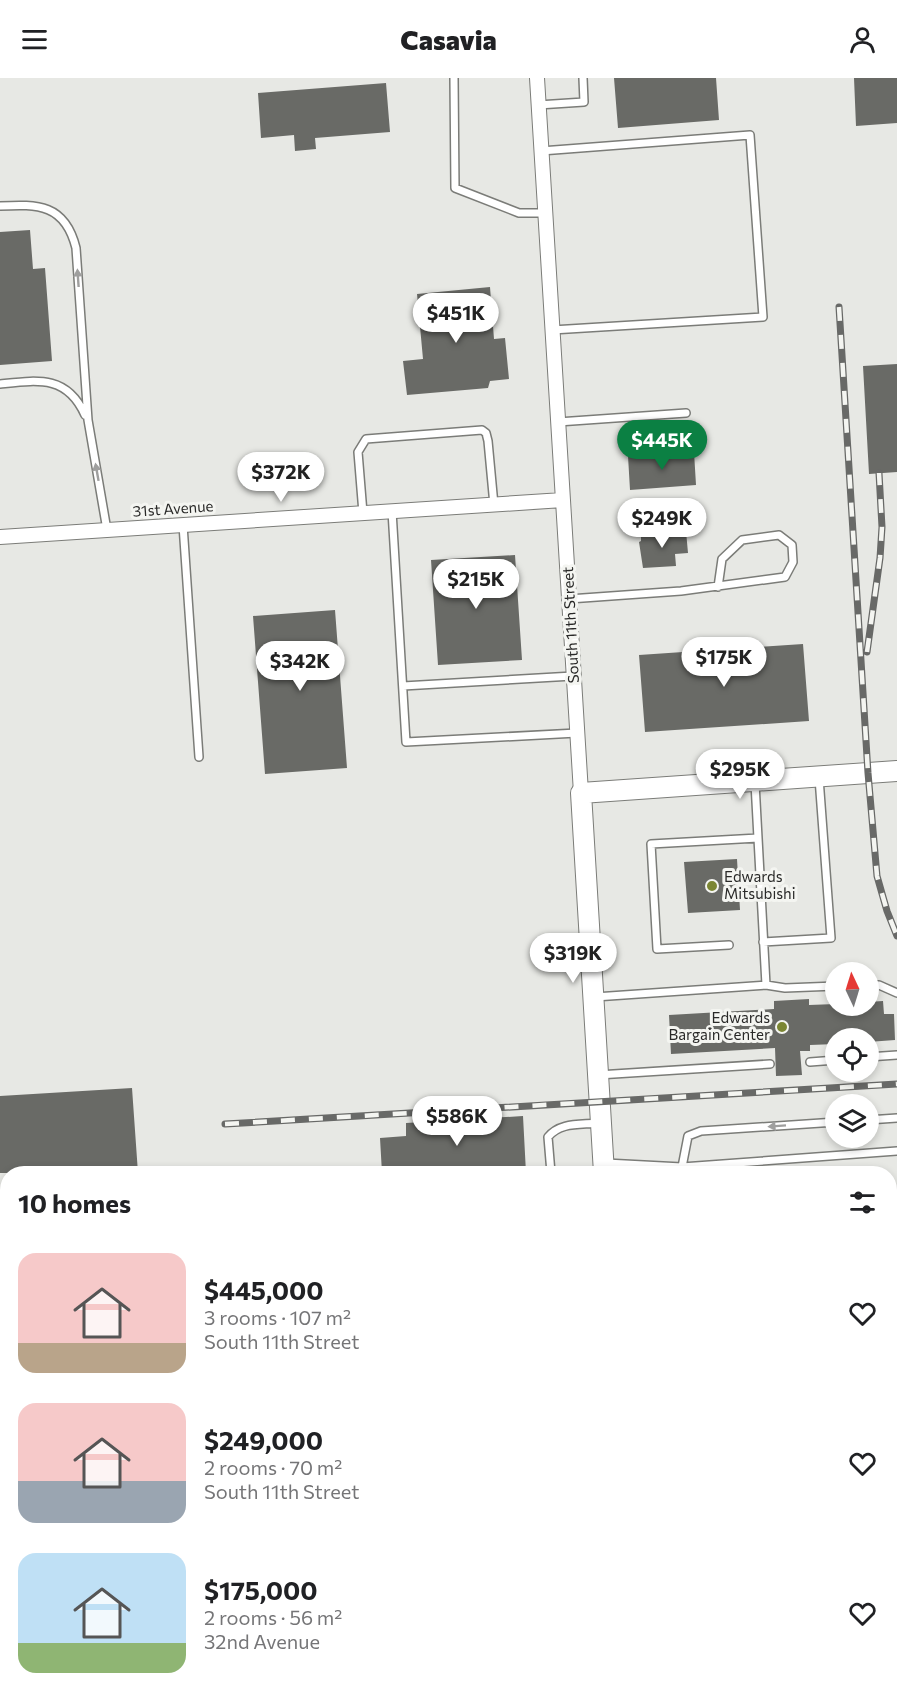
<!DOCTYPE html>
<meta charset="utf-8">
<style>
:root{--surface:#fff;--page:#f6f6f6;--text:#202124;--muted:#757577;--accent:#0b8043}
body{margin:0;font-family:Commissioner,sans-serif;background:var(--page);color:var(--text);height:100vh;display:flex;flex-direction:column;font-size:22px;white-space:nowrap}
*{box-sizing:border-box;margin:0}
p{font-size:20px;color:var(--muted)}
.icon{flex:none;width:33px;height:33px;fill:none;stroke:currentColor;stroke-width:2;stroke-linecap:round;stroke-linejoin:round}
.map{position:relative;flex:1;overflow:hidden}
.drawer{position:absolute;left:0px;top:1088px;width:897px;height:536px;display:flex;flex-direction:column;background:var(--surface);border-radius:24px 24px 0 0;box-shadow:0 3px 9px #0003}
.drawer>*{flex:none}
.needle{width:39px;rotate:356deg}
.buttons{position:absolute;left:825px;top:884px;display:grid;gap:12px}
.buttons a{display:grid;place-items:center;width:54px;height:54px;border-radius:50%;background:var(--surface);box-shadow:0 3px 9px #0003;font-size:30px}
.price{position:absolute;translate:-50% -51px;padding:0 14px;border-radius:21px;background:#fff;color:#222;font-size:20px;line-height:39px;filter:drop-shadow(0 2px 3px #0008)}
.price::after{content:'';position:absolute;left:50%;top:36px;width:18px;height:14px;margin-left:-9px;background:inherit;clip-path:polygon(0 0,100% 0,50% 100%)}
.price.active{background:var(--accent);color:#fff}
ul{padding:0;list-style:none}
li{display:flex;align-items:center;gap:18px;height:150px;padding:0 18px}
li span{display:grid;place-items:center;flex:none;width:168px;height:120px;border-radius:18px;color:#555}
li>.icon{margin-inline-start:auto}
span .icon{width:72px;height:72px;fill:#fffc;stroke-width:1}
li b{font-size:26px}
h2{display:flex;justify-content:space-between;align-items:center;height:72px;padding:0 18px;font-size:26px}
header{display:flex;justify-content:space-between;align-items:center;height:78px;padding:0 18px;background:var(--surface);font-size:27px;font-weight:800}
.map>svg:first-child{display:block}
.building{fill:#696a66}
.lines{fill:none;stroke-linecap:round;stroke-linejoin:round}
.lane-casing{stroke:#7b7c78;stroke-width:10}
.street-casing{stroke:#7b7c78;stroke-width:16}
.secondary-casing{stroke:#7b7c78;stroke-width:22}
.lane{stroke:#fff;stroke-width:7}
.street{stroke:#fff;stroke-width:14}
.secondary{stroke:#fff;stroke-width:20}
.rail-casing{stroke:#686967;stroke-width:7}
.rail{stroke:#f4f5f1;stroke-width:4.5;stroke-dasharray:14;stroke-linecap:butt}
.oneway{fill:#9f9f9e}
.poi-dot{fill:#7b8633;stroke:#f4f5f1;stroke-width:2}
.labels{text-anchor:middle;stroke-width:6;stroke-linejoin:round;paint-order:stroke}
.street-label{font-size:15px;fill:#292928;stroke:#f4f5f1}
.poi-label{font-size:15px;fill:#292928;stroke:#f4f5f1;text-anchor:start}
</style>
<header><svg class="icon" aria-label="menu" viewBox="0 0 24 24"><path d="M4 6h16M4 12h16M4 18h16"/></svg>Casavia<svg class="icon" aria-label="person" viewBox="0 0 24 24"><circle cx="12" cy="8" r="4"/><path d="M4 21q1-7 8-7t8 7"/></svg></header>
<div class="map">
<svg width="897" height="1622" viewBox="0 0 897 1622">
<rect width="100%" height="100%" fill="#e7e8e4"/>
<path class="building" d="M614,0H716L719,42L618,50Z
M854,0H897V45L856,48Z
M386,5L390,54L315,60L316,71L295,73L294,57L261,60L258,15Z
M30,152L33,191L45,190L52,283L0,287V154Z
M490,209L494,261L505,260L509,301L490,303L488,310L407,317L403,283L423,281L417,216Z
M897,286V394L869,396L863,288Z
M694,374L696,407L630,412L628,378Z
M686,453L688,475L675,476L676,488L643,490L639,464L641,463V457Z
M515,477L522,582L438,587L431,482Z
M335,532L347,690L265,696L253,538Z
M803,566L809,643L645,654L639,577Z
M737,781L740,832L688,835L684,784Z
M809,921V927L836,926L868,927V924L883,923L884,936H894L895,962L868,964V960H836V966L810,967V973H800L802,997L776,998L775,970L671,976L669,937L774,931V923Z
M132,1010L138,1095H0V1018Z
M523,1038L526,1095H382L380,1060L406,1058V1045Z"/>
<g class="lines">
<defs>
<path id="lane" d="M454,0L455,110L519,135H545
M538,27L584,24L583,0
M541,73L750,57L763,239L552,252
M0,128C38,126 65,126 76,170L88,342L107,452
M0,306C38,302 67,297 85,337
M558,344L686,335
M392,433L406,664L577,655
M363,435L358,374L366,361L482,352L486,355L488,363L494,427
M183,447L199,679
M569,521L681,513L785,499L793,484L792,467L779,457L742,462L722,481L718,509
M403,608L573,598
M763,864L831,860L819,700
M729,867L657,871L651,766L758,760
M766,907L785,910L836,908
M868,907H879L897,915
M595,919L766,907L755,705
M868,979L897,977
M810,984L836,982
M598,997L770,986
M868,1042L897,1040
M836,1044L701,1053L688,1058L682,1089L897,1073
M606,1085L682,1089L683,1095
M551,1095L548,1059C560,1044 580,1047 598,1045
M890,1168L897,1167
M890,1303L891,1329
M0,1329H8
M890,1374H897
M0,1430L8,1429
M890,1431L897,1430
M890,1522L897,1521
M0,1557L8,1556
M9,1616V1622
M459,1616V1622
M696,1616L703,1622"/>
<path id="street" d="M537,0L581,715
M0,459L563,422
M0,1389H8"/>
<path id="secondary" d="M604,1095L581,715L897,693
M890,1332L897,1331
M635,1616V1622"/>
</defs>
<use href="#lane" class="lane-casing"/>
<use href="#street" class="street-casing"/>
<use href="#secondary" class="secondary-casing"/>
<use href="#lane" class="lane"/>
<use href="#street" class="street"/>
<use href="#secondary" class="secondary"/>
<defs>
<path id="rail" d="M839,229L868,695L877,798L887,833L897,858
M867,574L880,480L882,449L879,395
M225,1046L897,1006"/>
</defs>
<use href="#rail" class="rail-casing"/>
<use href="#rail" class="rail"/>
</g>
<defs><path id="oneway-solid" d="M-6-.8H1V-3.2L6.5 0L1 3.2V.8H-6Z" transform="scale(1.5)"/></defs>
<g class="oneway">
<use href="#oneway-solid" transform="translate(78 200) rotate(-94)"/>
<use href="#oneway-solid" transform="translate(97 394) rotate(-100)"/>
<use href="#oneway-solid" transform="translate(777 1048) rotate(176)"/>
</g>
<g class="poi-dot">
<circle cx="712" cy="808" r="6"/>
<circle cx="782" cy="949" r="6"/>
</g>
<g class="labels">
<g class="street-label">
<text transform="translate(173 431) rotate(-4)" y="5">31st Avenue</text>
<text transform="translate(571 547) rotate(-93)" y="5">South 11th Street</text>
</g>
<g class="poi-label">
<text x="724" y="804">Edwards<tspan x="724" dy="17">Mitsubishi</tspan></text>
<text x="770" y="945" text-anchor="end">Edwards<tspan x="770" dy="17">Bargain Center</tspan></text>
</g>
</g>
</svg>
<div class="buttons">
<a><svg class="needle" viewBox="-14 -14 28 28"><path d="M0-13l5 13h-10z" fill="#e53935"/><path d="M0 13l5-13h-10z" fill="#757577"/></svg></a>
<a><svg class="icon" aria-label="locate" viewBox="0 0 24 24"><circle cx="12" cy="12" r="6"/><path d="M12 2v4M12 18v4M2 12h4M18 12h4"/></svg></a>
<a><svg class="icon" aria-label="layers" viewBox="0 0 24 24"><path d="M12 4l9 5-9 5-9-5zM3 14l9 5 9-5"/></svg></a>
</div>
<b class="price" style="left:456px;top:266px">$451K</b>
<b class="price active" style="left:662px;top:393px">$445K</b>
<b class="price" style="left:281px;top:425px">$372K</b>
<b class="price" style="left:662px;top:471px">$249K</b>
<b class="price" style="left:476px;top:532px">$215K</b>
<b class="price" style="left:724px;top:610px">$175K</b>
<b class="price" style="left:300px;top:614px">$342K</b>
<b class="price" style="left:740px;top:722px">$295K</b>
<b class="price" style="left:573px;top:906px">$319K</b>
<b class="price" style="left:457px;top:1069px">$586K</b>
<section class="drawer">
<h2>10 homes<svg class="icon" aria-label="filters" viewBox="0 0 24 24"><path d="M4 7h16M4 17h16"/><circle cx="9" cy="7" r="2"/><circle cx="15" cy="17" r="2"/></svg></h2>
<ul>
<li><span style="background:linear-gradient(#f6c9c9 75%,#b9a48a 0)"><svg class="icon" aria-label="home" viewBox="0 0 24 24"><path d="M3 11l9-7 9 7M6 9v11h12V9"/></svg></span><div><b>$445,000</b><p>3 rooms · 107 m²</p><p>South 11th Street</p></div><svg class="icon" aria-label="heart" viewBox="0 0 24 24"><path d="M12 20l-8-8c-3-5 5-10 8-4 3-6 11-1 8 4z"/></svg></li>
<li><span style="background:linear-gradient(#f6c9c9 65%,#9aa5b1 0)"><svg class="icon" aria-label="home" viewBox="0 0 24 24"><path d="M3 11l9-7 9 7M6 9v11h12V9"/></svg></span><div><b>$249,000</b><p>2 rooms · 70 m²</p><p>South 11th Street</p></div><svg class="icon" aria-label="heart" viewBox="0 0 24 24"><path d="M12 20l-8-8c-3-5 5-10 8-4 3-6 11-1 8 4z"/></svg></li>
<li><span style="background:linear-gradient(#bfe0f5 75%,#8fb573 0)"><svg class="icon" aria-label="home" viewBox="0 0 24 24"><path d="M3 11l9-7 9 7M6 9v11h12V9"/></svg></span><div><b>$175,000</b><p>2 rooms · 56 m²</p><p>32nd Avenue</p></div><svg class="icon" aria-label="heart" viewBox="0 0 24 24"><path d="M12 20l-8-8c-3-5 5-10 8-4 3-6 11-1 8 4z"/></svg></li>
</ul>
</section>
</div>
